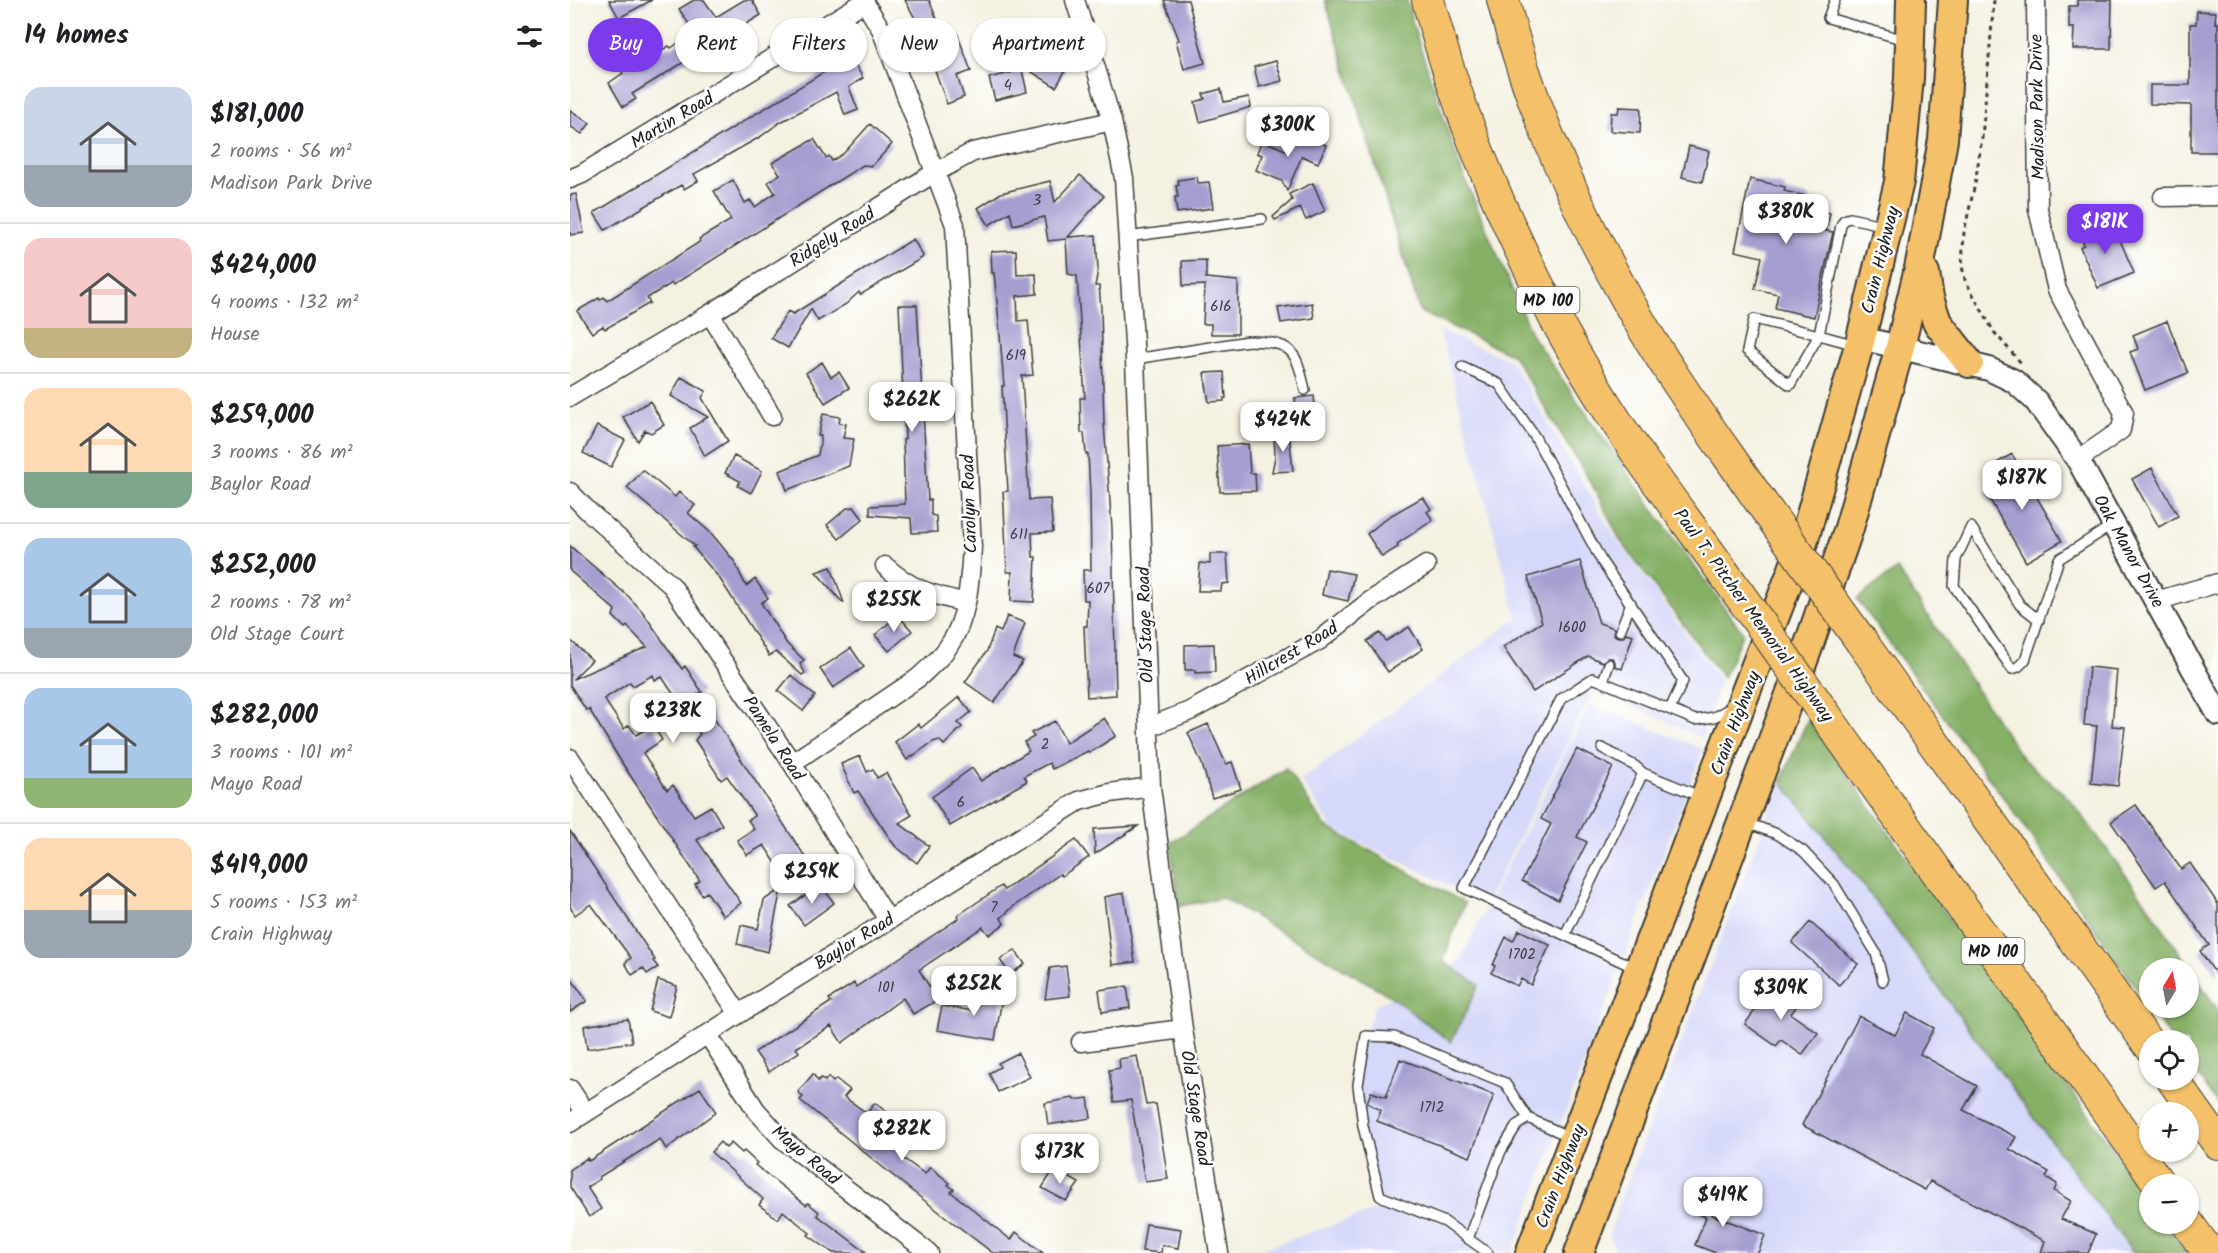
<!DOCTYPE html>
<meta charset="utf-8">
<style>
:root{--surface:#fff;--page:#f2f2f2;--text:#202124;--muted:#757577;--line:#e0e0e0;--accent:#7c3aed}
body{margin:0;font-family:Kalam,sans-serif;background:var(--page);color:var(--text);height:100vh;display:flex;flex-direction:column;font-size:22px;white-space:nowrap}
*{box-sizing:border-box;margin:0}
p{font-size:20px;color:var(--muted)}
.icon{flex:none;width:33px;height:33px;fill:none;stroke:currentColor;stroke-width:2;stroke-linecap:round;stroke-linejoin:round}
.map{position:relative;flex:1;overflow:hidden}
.drawer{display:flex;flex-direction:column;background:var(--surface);width:570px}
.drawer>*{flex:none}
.hud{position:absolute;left:18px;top:18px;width:570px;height:54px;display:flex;gap:12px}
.needle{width:39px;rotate:10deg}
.controls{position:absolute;left:1569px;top:958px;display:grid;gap:12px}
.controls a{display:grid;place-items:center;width:60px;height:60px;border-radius:50%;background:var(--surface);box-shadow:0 2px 4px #0004;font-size:30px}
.price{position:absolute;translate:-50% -51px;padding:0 14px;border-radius:12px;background:#fff;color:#222;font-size:20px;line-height:39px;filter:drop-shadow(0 2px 3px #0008)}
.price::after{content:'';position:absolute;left:50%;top:36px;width:18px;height:14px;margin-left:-9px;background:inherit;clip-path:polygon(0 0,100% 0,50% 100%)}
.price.active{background:var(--accent);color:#fff}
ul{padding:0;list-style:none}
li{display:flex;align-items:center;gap:18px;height:150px;padding:0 24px}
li+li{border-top:2px solid var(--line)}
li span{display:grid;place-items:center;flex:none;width:168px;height:120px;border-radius:18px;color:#555}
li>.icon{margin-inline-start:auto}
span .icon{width:72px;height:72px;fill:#fffc;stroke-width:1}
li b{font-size:26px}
h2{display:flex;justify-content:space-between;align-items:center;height:72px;padding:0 24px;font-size:26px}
.tag{padding:0 21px;border-radius:27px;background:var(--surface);box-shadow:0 2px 4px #0004;font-size:21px;line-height:54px}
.tag.active{background:var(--accent);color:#fff}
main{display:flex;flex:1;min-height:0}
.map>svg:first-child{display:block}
.built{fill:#d5d8f9}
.forest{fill:#86b066;stroke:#516641;stroke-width:1.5}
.building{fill:#a59ed0}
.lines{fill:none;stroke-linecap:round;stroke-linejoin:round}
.service-casing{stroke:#3c3c3a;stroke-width:12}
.minor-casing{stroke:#3c3c3a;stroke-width:21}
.tertiary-casing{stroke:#3c3c3a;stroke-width:26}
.primary-casing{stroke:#3c3c3a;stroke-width:32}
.motorway-casing{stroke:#3c3c3a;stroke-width:34}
.path{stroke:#3c3c3a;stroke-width:3;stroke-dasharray:4.5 4.5;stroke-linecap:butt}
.service{stroke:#fff;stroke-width:9}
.minor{stroke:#fff;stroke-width:18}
.tertiary{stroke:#fff;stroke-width:22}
.primary{stroke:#f4c16a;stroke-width:28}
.motorway{stroke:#f4c16a;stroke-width:32}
.motorway-bridge-casing{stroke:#3c3c3a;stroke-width:34;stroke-linecap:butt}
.motorway-bridge{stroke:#f4c16a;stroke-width:32}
.labels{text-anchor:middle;stroke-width:5;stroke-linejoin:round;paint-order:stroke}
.number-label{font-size:15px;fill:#3e3c49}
.shield{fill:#fff;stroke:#606060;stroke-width:1.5}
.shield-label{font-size:16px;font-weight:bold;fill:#1c1c1c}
.street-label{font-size:18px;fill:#1c1c1c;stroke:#fff}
</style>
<main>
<section class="drawer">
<h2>14 homes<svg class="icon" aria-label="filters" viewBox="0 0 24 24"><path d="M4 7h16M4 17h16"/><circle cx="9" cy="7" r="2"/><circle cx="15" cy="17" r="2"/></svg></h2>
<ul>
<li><span style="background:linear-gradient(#c9d6e8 65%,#9aa5b1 0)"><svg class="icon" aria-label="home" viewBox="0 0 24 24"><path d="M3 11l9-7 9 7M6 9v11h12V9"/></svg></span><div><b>$181,000</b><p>2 rooms · 56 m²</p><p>Madison Park Drive</p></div></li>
<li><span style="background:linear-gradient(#f6c9c9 75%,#c2b280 0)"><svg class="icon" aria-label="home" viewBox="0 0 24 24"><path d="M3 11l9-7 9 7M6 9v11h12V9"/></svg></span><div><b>$424,000</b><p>4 rooms · 132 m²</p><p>House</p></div></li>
<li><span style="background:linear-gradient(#ffd9b3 70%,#7fa58c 0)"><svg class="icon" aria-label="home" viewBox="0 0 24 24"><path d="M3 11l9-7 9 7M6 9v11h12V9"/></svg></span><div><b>$259,000</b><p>3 rooms · 86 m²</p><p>Baylor Road</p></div></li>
<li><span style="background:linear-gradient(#a9c7e8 75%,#9aa5b1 0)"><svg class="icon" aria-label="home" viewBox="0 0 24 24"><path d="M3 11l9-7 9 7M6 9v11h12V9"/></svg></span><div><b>$252,000</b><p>2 rooms · 78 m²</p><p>Old Stage Court</p></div></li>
<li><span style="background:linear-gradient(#a9c7e8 75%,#8fb573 0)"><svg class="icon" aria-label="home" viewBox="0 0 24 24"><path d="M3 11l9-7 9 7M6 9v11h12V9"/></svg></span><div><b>$282,000</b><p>3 rooms · 101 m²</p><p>Mayo Road</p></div></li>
<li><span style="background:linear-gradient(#ffd9b3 60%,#9aa5b1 0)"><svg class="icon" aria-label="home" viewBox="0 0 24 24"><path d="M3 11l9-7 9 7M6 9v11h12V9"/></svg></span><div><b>$419,000</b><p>5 rooms · 153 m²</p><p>Crain Highway</p></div></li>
</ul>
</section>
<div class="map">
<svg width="1648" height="1253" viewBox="0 0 1648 1253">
<rect width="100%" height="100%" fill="#fff"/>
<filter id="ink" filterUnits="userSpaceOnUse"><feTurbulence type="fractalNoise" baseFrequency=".0167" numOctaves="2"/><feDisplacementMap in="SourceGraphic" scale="12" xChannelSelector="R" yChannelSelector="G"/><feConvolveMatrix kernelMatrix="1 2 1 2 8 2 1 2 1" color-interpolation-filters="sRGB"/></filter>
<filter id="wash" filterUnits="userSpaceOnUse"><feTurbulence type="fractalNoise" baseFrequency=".008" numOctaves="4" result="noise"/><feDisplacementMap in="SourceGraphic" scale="24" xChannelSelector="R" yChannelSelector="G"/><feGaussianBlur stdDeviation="1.35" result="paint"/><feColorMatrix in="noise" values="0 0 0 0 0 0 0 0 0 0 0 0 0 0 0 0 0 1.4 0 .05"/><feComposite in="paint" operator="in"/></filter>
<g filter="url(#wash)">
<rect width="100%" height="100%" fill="#f4f1e1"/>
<path class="built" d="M870,331L941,361L1043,534L1150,681L1132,738L1024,689L916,903L763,829L731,780L947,618Z
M1020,704L1133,749L942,1253H680L805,1211L778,1082L805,1006L889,962Z
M1211,781L1297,890L1563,1253H1046L1039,1235L1053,1193Z"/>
<path class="forest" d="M755,0H837L843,25L890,167L962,336L1092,522L1173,633L1153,678L1050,540L1024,488L943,355L850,312Z
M1327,569L1452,758L1500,799L1579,907L1648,1010V1104L1619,1063L1618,1041H1603L1580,1008H1618V969H1580L1579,1007L1446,815L1287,599Z
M1238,719L1579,1200L1580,1224H1596L1616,1253H1563L1297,890L1211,781Z
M716,768L755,826L895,903L873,961L909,985L881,1042L819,995L653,898L609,906L600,843Z"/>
<g id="blocks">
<path class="building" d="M39,0H82L49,18Z
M124,0H134L146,17L174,0H182L191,15L62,94L66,99L53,107L39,83L53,73L51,70L73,56L75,60L99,46L101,48L124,32L109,9Z
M335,0H359L375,38L387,33L401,71L387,76L394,97L377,104L361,59L354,45L350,47L342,27L348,24Z
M594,0H618L635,63L614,69L606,41L609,40Z
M1507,0H1542L1541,49H1503L1504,28H1499V6H1507Z
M1627,11L1646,12L1645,23H1648V152H1621V105L1580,104V85H1620V24H1626Z
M473,43L498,58L493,67L497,68L486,87L457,69Z
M280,56L293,78L279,87L288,110L275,115L266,92L209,123L190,137L124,174L128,181L114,189L111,185L35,230L24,213Z
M706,61L712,81L689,87L684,67Z
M452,70L457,92L425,100L419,78Z
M651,89L654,102L679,97L681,107L630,122L625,102L635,99L633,94Z
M1049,107L1071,108L1070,133L1040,131L1041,113H1048Z
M0,110L20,123L12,134L0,126Z
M300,124L322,144L302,166L293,165L103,285L102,283L77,298L80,303L35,329L33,326L22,333L7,311L29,298L30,300L34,297L37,301L128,243L130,241L129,239L161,220L144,191L163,180L175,203L180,200L185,207L205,193L198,182L210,174L202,163L244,139L256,158L259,156L262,161L274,153Z
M726,132L756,145L748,163L732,156L717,191L712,181L686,170L692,155L687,153L692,140L717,151Z
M1119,146L1139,151L1132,182L1112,177Z
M510,175L534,196L498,237L526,235L528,270L525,286H529L531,308L534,424L542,528L546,695L517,697L514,626H517L518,600H514L513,570H521L520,492L518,454H516L514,433H511L510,398H515L507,276L498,274L496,239L478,241L474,217L443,225L440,212L419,225L408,208L431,193L480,181L485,202Z
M627,177L628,183L639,182L643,208L607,213L605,197H608L606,186L609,185L608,180Z
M1180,179L1215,187L1214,191L1241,197L1238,208L1260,213L1256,231L1263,232L1244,317L1205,308L1208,294L1185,289L1192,257L1165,251Z
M743,183L755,211L736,220L730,208L705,220L703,217L722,200L719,194Z
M6,194L14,233L0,235V195Z
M1542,221L1564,273L1528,288L1510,247L1514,245L1510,235Z
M343,239L353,256L352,258L290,295L289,292L276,304L248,321L241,309L218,348L201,338L218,311L223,314Z
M446,250L447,275L466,274L467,294L447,296L448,321L458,320L463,375L452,376L459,500L480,499L483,532L462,533L463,557H466L464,602L441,601L442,572H437L434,507L433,492L438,491L432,386H434L428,311L424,273H422L421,251Z
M636,260V278L668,281V334H641V324H633L635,285L613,286L612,261Z
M742,303L744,318L711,323L708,308Z
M329,305H347L358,500H361V515L366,516L367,532L342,533L341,518L300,515V506L335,504L333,440L335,439Z
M1597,321L1618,373L1575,390L1560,352L1568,349L1563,335Z
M252,362L261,377L269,372L279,388L255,403L236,373Z
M654,372L656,398H654V401L639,402L634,373Z
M111,377L136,391L132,398L158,441L135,456L120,428L138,417L101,396Z
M744,396L746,416L727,418L725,398Z
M80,401L94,425L81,433L75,430L68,441L53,417Z
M253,414L270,417L269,423L276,424L273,438L284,439L279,466L217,490L210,471L248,455L251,436H248Z
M27,426L55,440L41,467L13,453Z
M719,432L723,471L702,472L705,457L704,433Z
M678,444L680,473H685L686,491L650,492L647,446Z
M1442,454L1492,541L1456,562L1416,493L1434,483L1423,465Z
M164,456L192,471L181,493L168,486L170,481L155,473Z
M1582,468L1608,516L1589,527L1562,479Z
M73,470L105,497L109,492L125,505L118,513L141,533L164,561L176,586L185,579L198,598L191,603L217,644L234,660L230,664L235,673L232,675L206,652L199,656L150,579L123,547L125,546L57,488Z
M853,497L861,509L857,512L863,520L827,544L828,547L812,557L797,534L818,517Z
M284,507L293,519L269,539L257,525L277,508Z
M0,546L59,597L72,611L112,669L115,666L132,692L128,694L236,858L213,874L194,845L177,855L167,840L184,829L178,820L185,816L157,776L151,780L125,740L130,734L92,677L85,680L83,675L63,686L60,682L34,699L54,729L59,725L66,735L83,725L92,740L73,753L97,790L103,785L124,816L141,806L152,825L127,840L171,903L153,916L137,892L132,895L125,884L130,881L52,763L19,709L16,710L0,685V640L22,660L3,679L77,647L57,626L55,628L43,616L45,610L0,571Z
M640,554H657L659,583L652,584L651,591H628L630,563L640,564Z
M1010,561L1029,623L1044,628V635L1048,637H1054L1056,633L1063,635L1052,669L1045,666V662L1042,658H1037L1033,662L1018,656L963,692L933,647L972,622L958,577Z
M261,567L274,603H273L246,572Z
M757,569L784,574L778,601L752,595Z
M328,615L342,631L319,651L305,635Z
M437,616L455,623L443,657L453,661L424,703L395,682L417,651L425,629L431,632Z
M839,627L853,649L818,672L797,641L810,633L816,641Z
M644,644L645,672L625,673V670H615V645Z
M281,648L294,667L263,688L250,669Z
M1519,667L1547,670L1542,726L1555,727L1548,786L1521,783L1527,726L1514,725Z
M221,675L245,696L233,711L208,691Z
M389,697L401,712L388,723L392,727L374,745L369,740L363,742L337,760L325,742L348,724L351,728Z
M534,718L546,736L519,753L518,751L482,769L479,763L454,776L457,781L380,826L362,797L402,768L411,781L459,751L454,742L464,737L461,733L485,721L496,743Z
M638,724L656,764L662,762L671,789L642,798L632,764L618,733Z
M1007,749L1043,767L1007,837L1017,842L988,900L952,881L981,824L971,819Z
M290,756L297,772L303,769L307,778L316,773L342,815L329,823L359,846L347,863L325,846L288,791L284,793L271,764Z
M1566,805L1611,869L1620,863L1648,904V977L1630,951L1639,945L1595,881L1586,887L1541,822Z
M568,826L525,854L524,829Z
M0,831L85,960L83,961L88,967L77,974L73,968L62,975L55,963L61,958L21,904L5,915L0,907Z
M506,840L519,857L492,876L490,874L444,906L431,918L434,924L419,935L413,927L349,970L368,1000L343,1014L333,998L272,1043L261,1026L226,1048L229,1052L199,1072L185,1052L261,1002L259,999L284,983L286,987L389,918L387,916L431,886L434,890Z
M251,884L264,903L234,925L220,906Z
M211,889L198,952L167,944L171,925L188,929L194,900Z
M554,893L565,962L542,965L534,897Z
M1240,922L1288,964L1269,985L1222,943Z
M949,930L980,945L961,985L951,979L947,986L921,973L925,966L923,965L936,937L943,941Z
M445,950L455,964L440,974L430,960Z
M496,966L500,996L475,999L480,968Z
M0,977L17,1001L0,1012Z
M88,980L107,986L99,1017L80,1011Z
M1205,983L1230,1001L1221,1014L1248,1033L1232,1055L1211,1040L1206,1046L1175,1024Z
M557,986L560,1008L532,1012L529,990Z
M411,989L433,993L425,1040L367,1030L372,1006L404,1011L406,1003L408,1004Z
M1337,1013L1364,1028L1350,1054L1407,1086L1393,1110L1446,1137L1439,1149L1479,1172L1476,1177L1487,1184L1484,1191L1501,1201L1491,1219L1526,1234L1518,1253H1471L1475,1241L1360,1181L1355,1190L1232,1125L1289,1016L1325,1035Z
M58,1019L62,1042L17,1049L14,1026Z
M448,1053L460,1077L428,1092L419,1073L430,1067L428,1063Z
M567,1056L576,1105L586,1104L598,1179L575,1182L561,1100L544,1102L539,1070L550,1068L549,1059Z
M830,1059L924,1095L900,1157L807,1121L811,1110L797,1103L801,1092L816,1097Z
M243,1074L248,1081L251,1078L255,1081L258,1077L263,1082L266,1079L280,1090L274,1097L297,1113L305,1103L323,1117L313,1129L336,1148L330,1156L355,1174L360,1167L380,1183L378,1185L384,1189L381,1192L441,1240L446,1232L473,1253H423L342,1191L230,1100L233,1097L228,1092Z
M130,1088L146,1112L96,1149L90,1139L29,1177L30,1179L17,1187L31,1209L19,1217L0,1187V1170L17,1158L19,1161Z
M503,1098L504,1100L518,1098L521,1118L478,1125L475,1103Z
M150,1142L156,1148L161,1143L172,1153L174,1151L187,1163L185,1165L236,1205L238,1203L249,1212L247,1215L297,1253H263L238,1235L240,1233L213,1211L208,1219L189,1205L193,1199L141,1152Z
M484,1169L509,1183L496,1201L472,1188Z
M1134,1181L1152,1188L1142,1215L1195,1235L1188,1253H1146L1125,1245L1136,1217L1122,1211Z
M576,1224L611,1229L608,1248L592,1245L591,1253L572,1251Z"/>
</g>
</g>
<g filter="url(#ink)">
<use href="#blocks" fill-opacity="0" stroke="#3c3c3a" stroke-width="1.5"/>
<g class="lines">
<defs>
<path id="service" d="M1265,0L1258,18L1335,40
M557,237L692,219
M1184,319L1249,335L1220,385L1177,351Z
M1286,345L1249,335L1271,225L1274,220L1280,218L1316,226
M565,359L678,341C722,342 726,349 735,390
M892,367L929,384L965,437L1032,562L1113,681L1100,709
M1469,620L1450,605L1401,527L1386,559L1384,586L1442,669L1448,667L1455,660L1489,559L1544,524
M1050,631L1061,603
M1033,681L1039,664
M1032,748L1065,766L1073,773
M1174,822L1207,834L1233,851L1264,884L1306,953L1313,981
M995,935L1073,773L1132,797
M1065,968L894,888L991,699L1023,678L1125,720L1144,717L1162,707
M898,1239L931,1151L947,1125L958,1118
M918,1253L875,1222L810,1196L793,1126L788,1085L796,1036L824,1037L935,1083L958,1118L1002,1138"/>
<path id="minor" d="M505,0L542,121L554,178L565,359L581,787L613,1029L649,1253
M1466,0L1468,209L1487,290L1554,413L1551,430L1508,460
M0,179L12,174L294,2
M1593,197L1648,196
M140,314L202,416
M0,397L140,314L364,173L403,152L542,121
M0,492L18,511L102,586L222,763L318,920
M315,566C343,591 361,594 396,603
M1586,601L1648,583
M579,727L620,711L750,640L800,601L856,565
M0,758L169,1014
M222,763L348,678C359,668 370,659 378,647C398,619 400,580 402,547L385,225L311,29L293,0
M138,1035L186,1110L212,1139L359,1253
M511,1042L613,1029
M0,1089L15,1112
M0,1123L169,1014L509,801L540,793L581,787"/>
<path id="tertiary" d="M1291,338L1419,369L1444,381L1466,401L1508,460L1648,714"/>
<path id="primary" d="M1352,268L1355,273L1359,298L1367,322L1399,363
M960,1253L1233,543L1291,338L1329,182L1339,78L1341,0
M1009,1253L1237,650L1279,528L1330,347L1350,264L1373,140L1383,0"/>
<path id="motorway" d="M858,0C899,156 974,316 1065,450C1093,491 1124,531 1153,572
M933,0C959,105 1006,208 1059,303C1097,372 1145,436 1190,501
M1291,641L1580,1046
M1256,716L1590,1185
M1603,1080L1648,1143
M1618,1224L1639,1253"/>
</defs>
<use href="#service" class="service-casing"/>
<use href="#minor" class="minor-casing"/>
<use href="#tertiary" class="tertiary-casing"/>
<use href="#primary" class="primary-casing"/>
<use href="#motorway" class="motorway-casing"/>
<path class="path" d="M1424,0L1412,138L1405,184L1394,232L1392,266L1395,280L1424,332L1451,363"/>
<use href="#service" class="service"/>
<use href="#minor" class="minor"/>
<use href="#tertiary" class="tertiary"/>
<use href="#primary" class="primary"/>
<use href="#motorway" class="motorway"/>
<defs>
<path id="motorway-bridge" d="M1190,501L1291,641
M1153,572L1256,716"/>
</defs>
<use href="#motorway-bridge" class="motorway-bridge-casing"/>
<use href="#motorway-bridge" class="motorway-bridge"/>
</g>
</g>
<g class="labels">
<g class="number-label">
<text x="438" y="90">4</text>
<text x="467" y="205">3</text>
<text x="651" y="311">616</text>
<text x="446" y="360">619</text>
<text x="449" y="539">611</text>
<text x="528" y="593">607</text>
<text x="1002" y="632">1600</text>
<text x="475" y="749">2</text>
<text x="391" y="807">6</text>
<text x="424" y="912">7</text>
<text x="952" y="959">1702</text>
<text x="316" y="992">101</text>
<text x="862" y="1112">1712</text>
</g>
<g class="shield">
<rect x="946.5" y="287" width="63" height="26" rx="4.5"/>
<rect x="1391.5" y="938" width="63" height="26" rx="4.5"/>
</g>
<g class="shield-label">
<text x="978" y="306">MD 100</text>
<text x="1423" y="957">MD 100</text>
</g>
<g class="street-label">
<text transform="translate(1467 107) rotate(-91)" y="6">Madison Park Drive</text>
<text transform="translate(102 120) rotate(-31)" y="6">Martin Road</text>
<text transform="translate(262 237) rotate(-32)" y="6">Ridgely Road</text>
<text transform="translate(1310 260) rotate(-76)" y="6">Crain Highway</text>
<text transform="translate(399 504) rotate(-92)" y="6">Carolyn Road</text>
<text transform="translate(1559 551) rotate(61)" y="6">Oak Manor Drive</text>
<text transform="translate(1184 615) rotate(54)" y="6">Paul T. Pitcher Memorial Highway</text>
<text transform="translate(575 625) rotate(-92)" y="6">Old Stage Road</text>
<text transform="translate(721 653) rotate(-31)" y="6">Hillcrest Road</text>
<text transform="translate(1165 723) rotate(-69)" y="6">Crain Highway</text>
<text transform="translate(204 738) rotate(57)" y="6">Pamela Road</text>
<text transform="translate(284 941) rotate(-32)" y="6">Baylor Road</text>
<text transform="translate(626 1108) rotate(81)" y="6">Old Stage Road</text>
<text transform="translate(236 1155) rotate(40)" y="6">Mayo Road</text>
<text transform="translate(990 1176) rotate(-69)" y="6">Crain Highway</text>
</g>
</g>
</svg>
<div class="controls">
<a><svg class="needle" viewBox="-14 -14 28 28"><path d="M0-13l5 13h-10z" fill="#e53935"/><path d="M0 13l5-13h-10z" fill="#757577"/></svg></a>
<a><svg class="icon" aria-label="locate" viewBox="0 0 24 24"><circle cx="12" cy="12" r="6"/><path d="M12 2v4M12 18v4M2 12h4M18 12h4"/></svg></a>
<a>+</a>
<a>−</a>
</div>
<b class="price" style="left:718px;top:158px">$300K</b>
<b class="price" style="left:1216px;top:245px">$380K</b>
<b class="price active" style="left:1535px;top:255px">$181K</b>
<b class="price" style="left:342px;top:433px">$262K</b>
<b class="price" style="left:713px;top:453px">$424K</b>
<b class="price" style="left:1452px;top:511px">$187K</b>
<b class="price" style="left:324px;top:633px">$255K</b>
<b class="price" style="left:103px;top:744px">$238K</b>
<b class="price" style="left:242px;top:905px">$259K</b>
<b class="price" style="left:404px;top:1017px">$252K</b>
<b class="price" style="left:1211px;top:1021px">$309K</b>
<b class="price" style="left:332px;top:1162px">$282K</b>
<b class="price" style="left:490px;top:1185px">$173K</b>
<b class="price" style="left:1153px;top:1228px">$419K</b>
<div class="hud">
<a class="tag active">Buy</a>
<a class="tag">Rent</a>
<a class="tag">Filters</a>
<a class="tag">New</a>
<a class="tag">Apartment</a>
</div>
</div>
</main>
